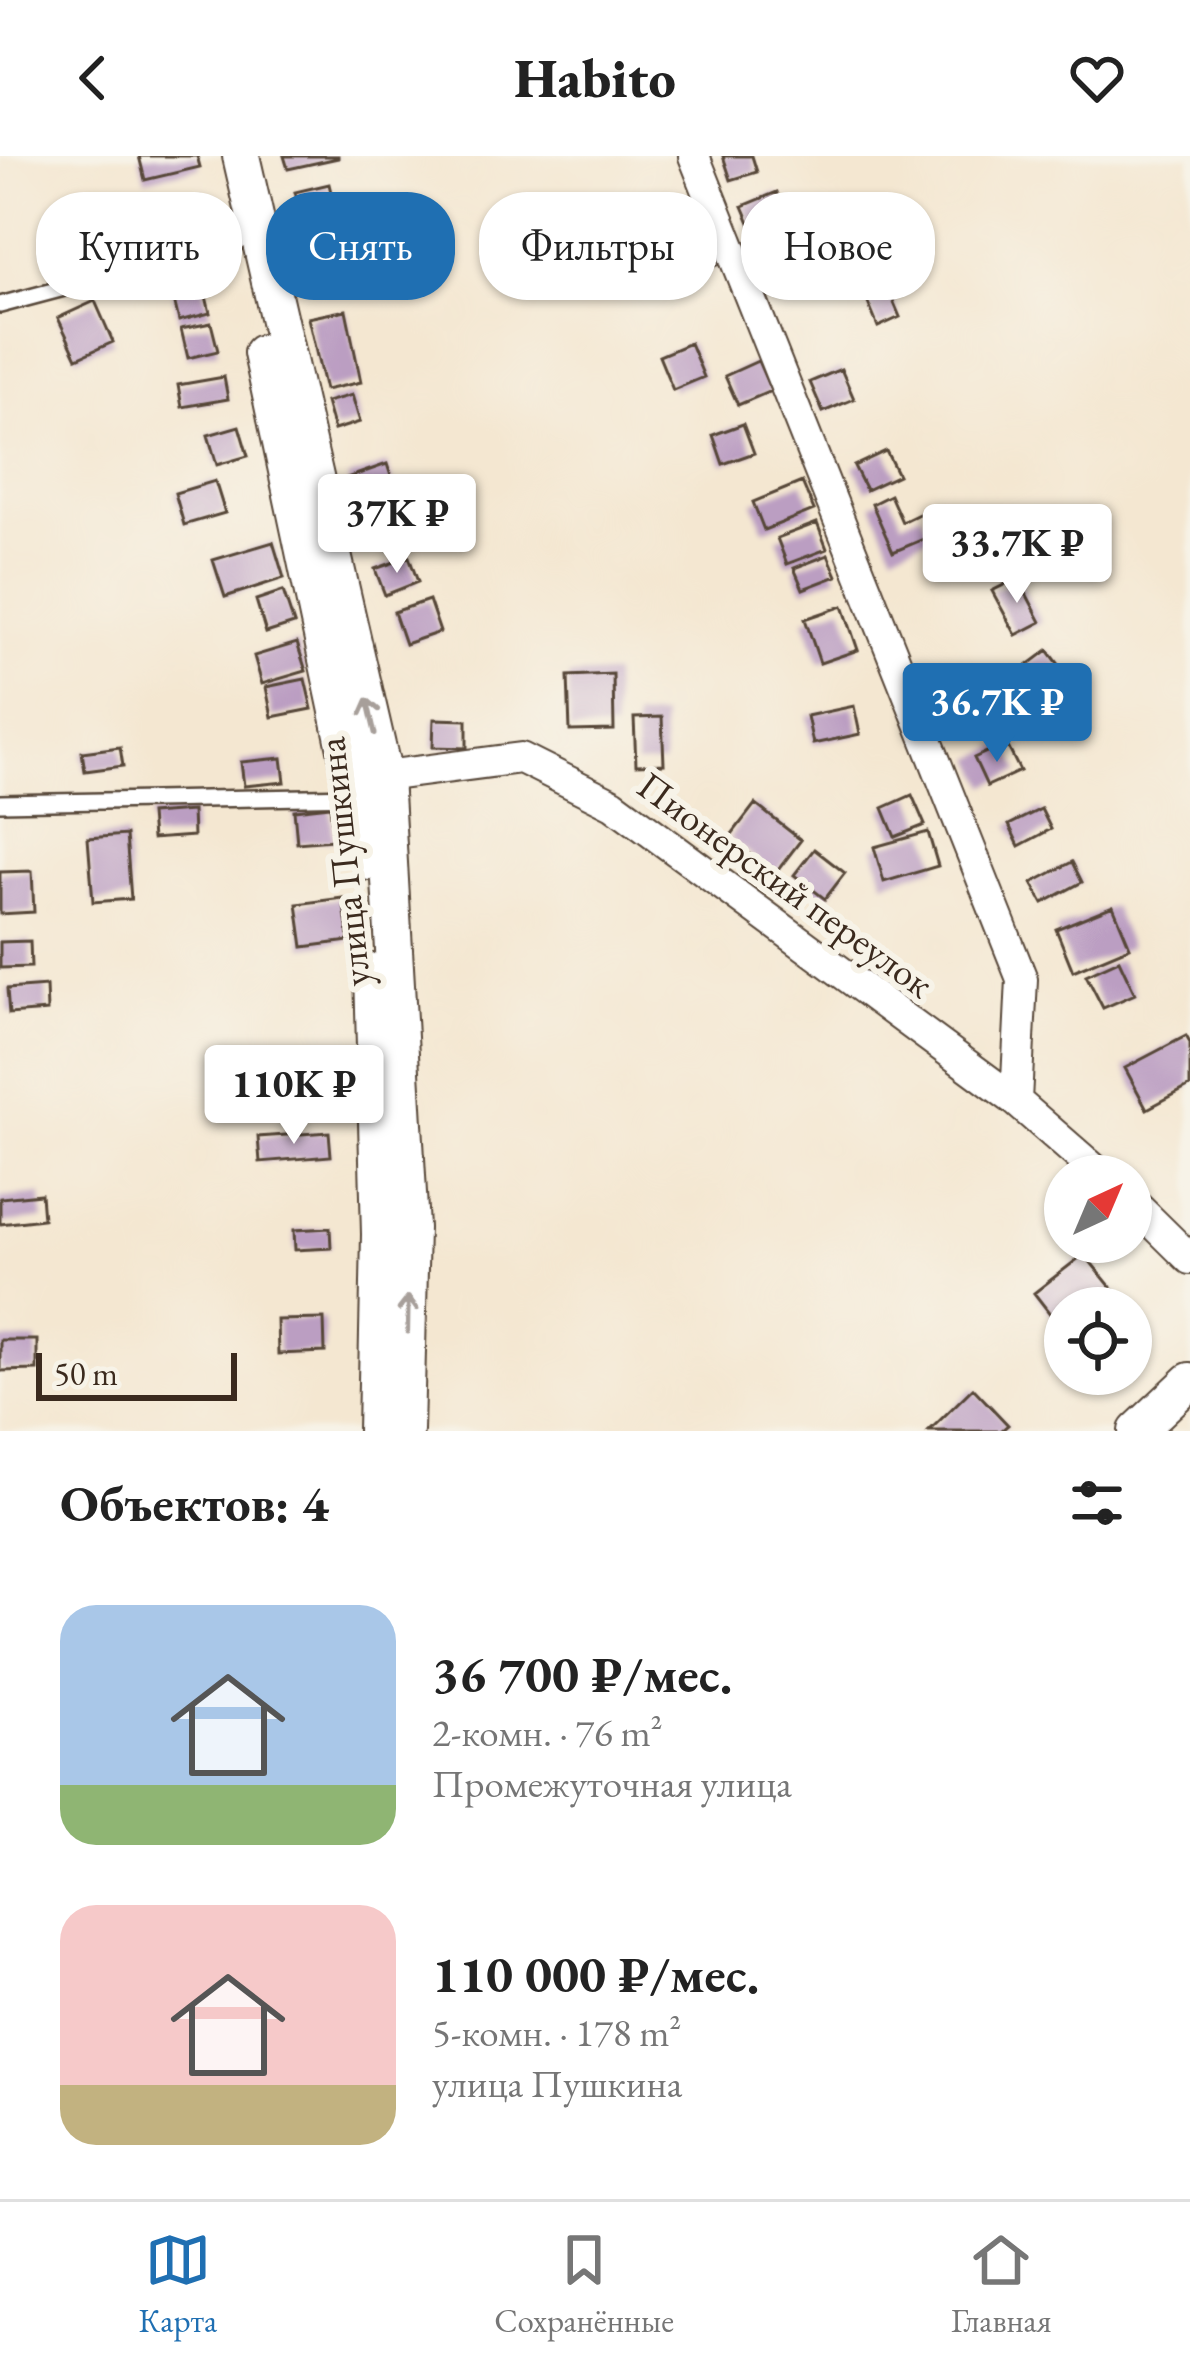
<!DOCTYPE html>
<html lang="ru">
<meta charset="utf-8">
<style>
:root{--surface:#fff;--page:#f2f2f2;--text:#222;--muted:#767676;--line:#e0e0e0;--accent:#1f6fb2}
body{margin:0;font-family:"EB Garamond",serif;background:var(--page);color:var(--text);height:100vh;display:flex;flex-direction:column;font-size:45px;white-space:nowrap}
*{box-sizing:border-box;margin:0}
p{font-size:39px;color:var(--muted)}
.icon{flex:none;width:66px;height:66px;fill:none;stroke:currentColor;stroke-width:2;stroke-linecap:round;stroke-linejoin:round}
.map{position:relative;height:1275px;overflow:hidden}
.panel{display:flex;flex-direction:column;background:var(--surface);flex:1}
.panel>*{flex:none}
.guide{position:absolute;left:36px;top:36px;width:1119px;height:108px;display:flex;gap:24px}
.needle{width:78px;rotate:44deg}
.fabs{position:absolute;left:1044px;top:999px;display:grid;gap:24px}
.fabs a{display:grid;place-items:center;width:108px;height:108px;border-radius:50%;background:var(--surface);box-shadow:0 3px 9px #0004;font-size:60px}
.scale{position:absolute;left:36px;bottom:30px;width:201px;box-sizing:border-box;padding-left:12px;border:6px solid #3b2a1e;border-top:0;font-size:33px;line-height:42px;white-space:nowrap;color:#3b2a1e;-webkit-text-stroke:9px #f7f3e8;paint-order:stroke}
.price{position:absolute;translate:-50% -102px;padding:0 27px;border-radius:12px;background:#fff;color:#222;font-size:39px;line-height:78px;filter:drop-shadow(0 3px 6px #0008)}
.price::after{content:'';position:absolute;left:50%;top:72px;width:36px;height:27px;margin-left:-18px;background:inherit;clip-path:polygon(0 0,100% 0,50% 100%)}
.price.active{background:var(--accent);color:#fff}
ul{padding:0;list-style:none}
li{display:flex;align-items:center;gap:36px;height:300px;padding:0 60px}
li span{display:grid;place-items:center;flex:none;width:336px;height:240px;border-radius:36px;color:#555}
li>.icon{margin-inline-start:auto}
span .icon{width:144px;height:144px;fill:#fffc;stroke-width:1}
li b{font-size:51px}
h2{display:flex;justify-content:space-between;align-items:center;height:144px;padding:0 60px;font-size:51px}
.pill{padding:0 42px;border-radius:48px;background:var(--surface);box-shadow:0 3px 9px #0004;font-size:42px;line-height:108px}
.pill.active{background:var(--accent);color:#fff}
header{display:flex;justify-content:space-between;align-items:center;height:156px;padding:0 60px;background:var(--surface);font-size:54px;font-weight:800}
.dock{display:flex;justify-content:space-around;align-items:center;height:168px;border-top:3px solid var(--line);background:var(--surface);font-size:33px;color:var(--muted)}
.dock a{display:grid;justify-items:center;gap:6px}
.dock .active{color:var(--accent)}
.map>svg:first-child{display:block}
.building{fill:#bb9ec2}
.lines{fill:none;stroke-linecap:round;stroke-linejoin:round}
.service-casing{stroke:#574639;stroke-width:20}
.minor-casing{stroke:#574639;stroke-width:34}
.tertiary-casing{stroke:#574639;stroke-width:40}
.service{stroke:#fff;stroke-width:15}
.minor{stroke:#fff;stroke-width:30}
.tertiary{stroke:#fff;stroke-width:36}
.oneway{stroke:#a79f9a}
.labels{text-anchor:middle;stroke-width:12;stroke-linejoin:round;paint-order:stroke}
.street-label{font-size:39px;fill:#3b2a1e;stroke:#f7f3e8}
</style>
<header><svg class="icon" aria-label="back" viewBox="0 0 24 24"><path d="M15 5l-7 7 7 7"/></svg>Habito<svg class="icon" aria-label="heart" viewBox="0 0 24 24"><path d="M12 20l-8-8c-3-5 5-10 8-4 3-6 11-1 8 4z"/></svg></header>
<div class="map">
<svg width="1190" height="1275" viewBox="0 0 1190 1275">
<rect width="100%" height="100%" fill="#f7f3e8"/>
<filter id="ink" filterUnits="userSpaceOnUse"><feTurbulence type="fractalNoise" baseFrequency=".00833" numOctaves="2"/><feDisplacementMap in="SourceGraphic" scale="24" xChannelSelector="R" yChannelSelector="G"/><feConvolveMatrix kernelMatrix="1 2 1 2 8 2 1 2 1" color-interpolation-filters="sRGB"/></filter>
<filter id="wash" filterUnits="userSpaceOnUse"><feTurbulence type="fractalNoise" baseFrequency=".004" numOctaves="4" result="noise"/><feDisplacementMap in="SourceGraphic" scale="48" xChannelSelector="R" yChannelSelector="G"/><feGaussianBlur stdDeviation="2.7" result="paint"/><feColorMatrix in="noise" values="0 0 0 0 0 0 0 0 0 0 0 0 0 0 0 0 0 1.4 0 .05"/><feComposite in="paint" operator="in"/></filter>
<g filter="url(#wash)">
<rect width="100%" height="100%" fill="#f4e7d1"/>
<g id="blocks">
<path class="building" d="M139,0H197L200,11L145,24Z
M284,0H338V2L288,13Z
M723,0H752L757,16L731,24Z
M329,28L336,57L303,65L295,36Z
M777,36L792,71L758,85L743,50Z
M200,41L208,77L174,85L166,48Z
M695,48L707,75L670,90L659,62Z
M341,70L349,98L312,110L303,82Z
M153,71L158,90L116,99L112,80Z
M710,80L720,108L686,121L676,93Z
M350,105L358,129L330,138L322,115Z
M200,115L210,157L179,165L169,123Z
M883,121L900,161L878,171L861,130Z
M95,145L113,186L77,202L58,162Z
M346,154L361,226L325,234L308,162Z
M211,167L218,195L188,202L181,173Z
M690,187L704,221L673,234L659,200Z
M758,205L771,235L738,249L725,220Z
M841,213L854,243L823,256L810,226Z
M224,221L228,243L182,251L178,229Z
M352,239L360,266L334,274L326,246Z
M743,268L754,297L723,308L713,279Z
M239,270L248,300L217,309L208,279Z
M886,295L898,319L866,334L854,310Z
M387,308L395,332L356,346L347,322Z
M215,325L225,357L184,369L175,337Z
M802,326L814,354L764,374L753,346Z
M890,339L902,366L921,357L931,380L893,396L872,348Z
M403,348L411,373L370,387L362,362Z
M817,367L827,393L787,408L777,382Z
M273,386L284,422L225,441L213,404Z
M828,399L837,420L803,433L794,412Z
M409,401L418,426L385,439L375,413Z
M1018,422L1041,466L1016,479L992,435Z
M283,435L294,468L266,477L256,444Z
M429,444L440,476L405,488L394,456Z
M843,450L858,494L820,507L805,463Z
M297,487L306,515L262,528L254,500Z
M1048,494L1070,523L1045,541L1024,512Z
M613,518L614,574L570,575L568,520Z
M305,523L312,553L272,561L266,531Z
M1009,541L1018,561L973,581L964,561Z
M854,550L860,578L813,588L807,560Z
M662,561L664,608L636,609L634,562Z
M434,563L467,564V592L433,591Z
M1006,587L1020,615L987,630L974,602Z
M120,591L123,610L85,615L82,596Z
M282,602L285,626L244,630L241,606Z
M912,639L925,669L895,681L883,652Z
M755,648L801,684L775,718L729,682Z
M330,650L334,684L297,687L294,654Z
M1041,653L1051,673L1019,690L1009,669Z
M192,655L193,680L152,683L150,658Z
M928,676L938,710L884,726L874,691Z
M126,679L131,743L93,746L88,682Z
M814,693L845,717L825,743L794,719Z
M1072,706L1082,726L1043,747L1032,727Z
M32,715L34,756L0,758V716Z
M343,742L349,785L303,791L297,748Z
M1113,750L1130,791L1073,815L1056,773Z
M30,785L31,811L0,812V786Z
M1119,804L1135,838L1103,852L1086,819Z
M46,830L47,855L9,858L7,833Z
M1186,880L1190,887V930L1147,953L1125,912Z
M362,915L363,948L327,949L326,916Z
M329,976L331,1000L260,1006L258,981Z
M41,1038L43,1063L0,1068V1042Z
M330,1072L331,1092L295,1094L294,1074Z
M1084,1098L1115,1136L1095,1152H1065V1177L1034,1137Z
M324,1163L325,1196L278,1198L277,1164Z
M0,1184H37V1214L0,1215Z
M973,1232L1008,1269L1001,1275H929Z"/>
</g>
</g>
<g filter="url(#ink)">
<use href="#blocks" fill-opacity="0" stroke="#574639" stroke-width="3"/>
<g class="lines">
<defs>
<path id="service" d="M0,149L238,86
M0,647L357,640"/>
<path id="minor" d="M694,0L1022,823L1016,945
M384,620L521,602L613,648L1016,945L1102,1020
M1131,1045L1190,1103"/>
<path id="tertiary" d="M241,0L384,620L410,1072L405,1275
M262,197L370,706
M373,816L380,1078L376,1275
M1137,1275L1190,1225"/>
</defs>
<use href="#service" class="service-casing"/>
<use href="#minor" class="minor-casing"/>
<use href="#tertiary" class="tertiary-casing"/>
<use href="#service" class="service"/>
<use href="#minor" class="minor"/>
<use href="#tertiary" class="tertiary"/>
</g>
<defs><path id="oneway-shaft" d="M-6 0H5M1.5-3L5.5 0L1.5 3" fill="none" stroke-width="1.6" stroke-linecap="round" stroke-linejoin="round" transform="scale(3)"/></defs>
<g class="oneway">
<use href="#oneway-shaft" transform="translate(371 560) rotate(-103)"/>
<use href="#oneway-shaft" transform="translate(408 1158) rotate(-89)"/>
</g>
</g>
<g class="labels">
<g class="street-label">
<text transform="translate(343 706) rotate(-96)" y="14">улица Пушкина</text>
<text transform="translate(786 728) rotate(36)" y="14">Пионерский переулок</text>
</g>
</g>
</svg>
<div class="fabs">
<a><svg class="needle" viewBox="-14 -14 28 28"><path d="M0-13l5 13h-10z" fill="#e53935"/><path d="M0 13l5-13h-10z" fill="#767676"/></svg></a>
<a><svg class="icon" aria-label="locate" viewBox="0 0 24 24"><circle cx="12" cy="12" r="6"/><path d="M12 2v4M12 18v4M2 12h4M18 12h4"/></svg></a>
</div>
<div class="scale">50 m</div>
<b class="price" style="left:397px;top:420px">37K ₽</b>
<b class="price" style="left:1017px;top:450px">33.7K ₽</b>
<b class="price active" style="left:997px;top:609px">36.7K ₽</b>
<b class="price" style="left:294px;top:991px">110K ₽</b>
<div class="guide">
<a class="pill">Купить</a>
<a class="pill active">Снять</a>
<a class="pill">Фильтры</a>
<a class="pill">Новое</a>
</div>
</div>
<section class="panel">
<h2>Объектов: 4<svg class="icon" aria-label="filters" viewBox="0 0 24 24"><path d="M4 7h16M4 17h16"/><circle cx="9" cy="7" r="2"/><circle cx="15" cy="17" r="2"/></svg></h2>
<ul>
<li><span style="background:linear-gradient(#a9c7e8 75%,#8fb573 0)"><svg class="icon" aria-label="home" viewBox="0 0 24 24"><path d="M3 11l9-7 9 7M6 9v11h12V9"/></svg></span><div><b>36 700 ₽/мес.</b><p>2-комн. · 76 m²</p><p>Промежуточная улица</p></div></li>
<li><span style="background:linear-gradient(#f6c9c9 75%,#c2b280 0)"><svg class="icon" aria-label="home" viewBox="0 0 24 24"><path d="M3 11l9-7 9 7M6 9v11h12V9"/></svg></span><div><b>110 000 ₽/мес.</b><p>5-комн. · 178 m²</p><p>улица Пушкина</p></div></li>
</ul>
</section>
<nav class="dock">
<a class="active"><svg class="icon" aria-label="map" viewBox="0 0 24 24"><path d="M3 6l6-2 6 2 6-2v14l-6 2-6-2-6 2zM9 4v14M15 6v14"/></svg>Карта</a>
<a><svg class="icon" aria-label="saved" viewBox="0 0 24 24"><path d="M7 4h10v16l-5-4-5 4z"/></svg>Сохранённые</a>
<a><svg class="icon" aria-label="home" viewBox="0 0 24 24"><path d="M3 11l9-7 9 7M6 9v11h12V9"/></svg>Главная</a>
</nav>
